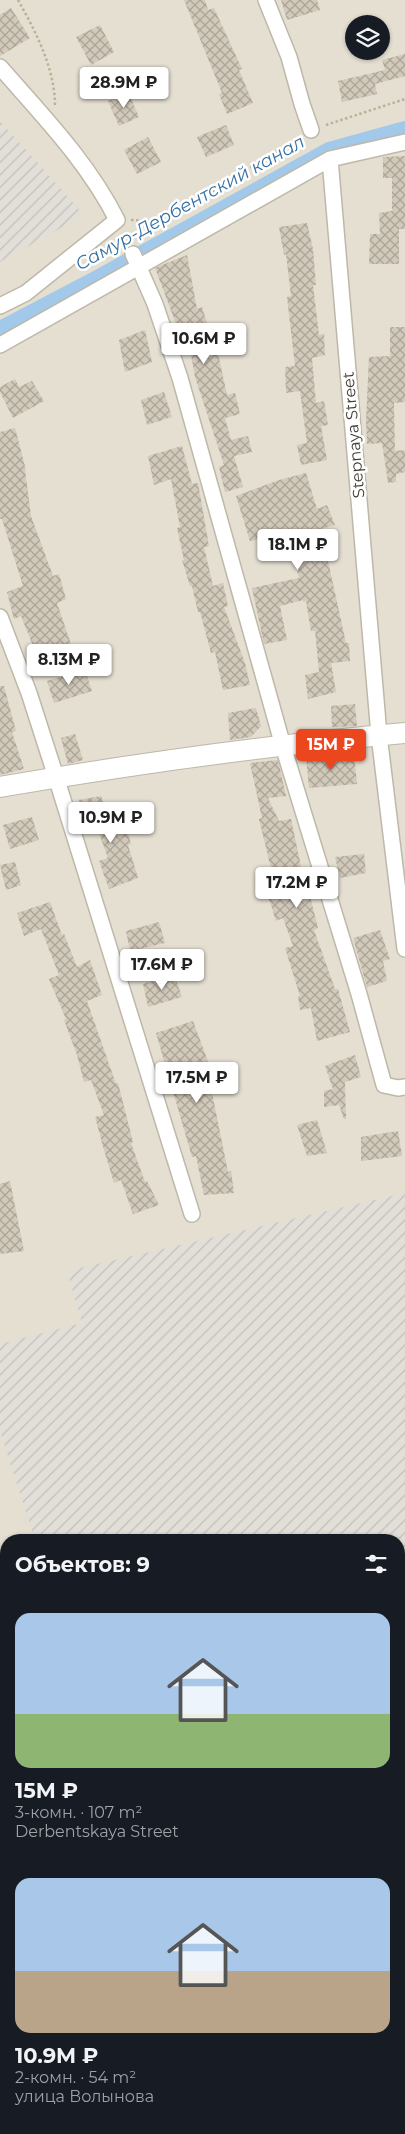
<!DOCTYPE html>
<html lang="ru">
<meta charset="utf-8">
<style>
:root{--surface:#171b24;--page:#20242c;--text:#f1f3f6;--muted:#9ea1a6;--accent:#ec461e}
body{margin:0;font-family:Montserrat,sans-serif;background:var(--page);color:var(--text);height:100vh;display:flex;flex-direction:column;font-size:19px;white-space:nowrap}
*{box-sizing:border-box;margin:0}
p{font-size:16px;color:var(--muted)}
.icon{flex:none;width:28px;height:28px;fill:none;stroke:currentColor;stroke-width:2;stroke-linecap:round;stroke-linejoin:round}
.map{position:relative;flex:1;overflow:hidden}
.side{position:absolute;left:0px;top:1534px;width:405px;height:601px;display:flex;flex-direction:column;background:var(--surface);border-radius:20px 20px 0 0;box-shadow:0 1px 4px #0004}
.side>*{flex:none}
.buttons{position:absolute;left:345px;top:15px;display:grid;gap:10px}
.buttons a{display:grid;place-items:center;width:45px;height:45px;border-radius:50%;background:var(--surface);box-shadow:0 1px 4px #0004;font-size:25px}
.price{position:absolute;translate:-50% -42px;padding:0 11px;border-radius:5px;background:#fff;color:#222;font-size:16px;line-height:32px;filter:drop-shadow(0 1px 2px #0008)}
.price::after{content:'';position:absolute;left:50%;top:30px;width:15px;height:11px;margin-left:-8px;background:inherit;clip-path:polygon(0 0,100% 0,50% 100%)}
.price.on{background:var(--accent);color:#fff}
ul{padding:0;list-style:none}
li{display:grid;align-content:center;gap:10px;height:265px;padding:0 15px}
li span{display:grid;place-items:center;height:155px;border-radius:15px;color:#555}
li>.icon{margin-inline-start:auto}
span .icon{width:90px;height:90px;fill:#fffc;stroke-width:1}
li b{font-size:21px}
h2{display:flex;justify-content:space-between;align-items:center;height:60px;padding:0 15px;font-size:21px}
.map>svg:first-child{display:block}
.residential{fill:#e4dfd1;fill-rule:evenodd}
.industrial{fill:url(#industrial-furrows)}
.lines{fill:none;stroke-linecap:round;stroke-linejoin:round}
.canal{stroke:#a2c9ea;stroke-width:16}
.building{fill:url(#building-cross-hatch)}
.minor-casing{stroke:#beb8a9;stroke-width:18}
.tertiary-casing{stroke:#beb8a9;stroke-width:22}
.path{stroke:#bcb198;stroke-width:2.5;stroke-dasharray:2.5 2.5;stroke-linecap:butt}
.minor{stroke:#fff;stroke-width:15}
.tertiary{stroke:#fff;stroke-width:20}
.rail{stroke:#939393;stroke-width:4;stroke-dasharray:6 6;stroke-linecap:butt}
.labels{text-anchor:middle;stroke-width:5;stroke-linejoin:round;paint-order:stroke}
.street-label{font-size:16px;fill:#413d34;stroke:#fff}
.water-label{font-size:18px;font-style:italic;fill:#3571a5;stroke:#fff}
</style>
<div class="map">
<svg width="405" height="2134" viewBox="0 0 405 2134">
<defs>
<pattern id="industrial-furrows" width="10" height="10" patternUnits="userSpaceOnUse" patternTransform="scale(1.25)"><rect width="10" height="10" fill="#e2ded8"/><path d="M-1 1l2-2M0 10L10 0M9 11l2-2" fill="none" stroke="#c3bfba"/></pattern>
<pattern id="building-cross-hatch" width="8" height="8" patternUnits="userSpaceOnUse" patternTransform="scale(1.25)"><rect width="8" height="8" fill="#d1c9b9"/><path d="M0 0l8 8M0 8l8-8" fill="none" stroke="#aba497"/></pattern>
</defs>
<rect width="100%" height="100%" fill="#f0ede3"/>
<path class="residential" d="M0,0H405V2134H0ZM354,24H381V51H354ZM6,1540H399V2129H6Z"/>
<path class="industrial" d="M0,121L84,215L0,262Z
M405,1193V1954L399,1957V1540H35L0,1431V1344L82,1323L67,1271Z"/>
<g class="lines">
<path class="canal" d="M0,329L99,277L329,150L405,129"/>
</g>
<path class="building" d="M184,0H205L208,10L214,8L242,69L239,70L253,103L227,114L219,94L222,93Z
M281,0H317L320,10L287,20Z
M11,8L30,38L0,56V15Z
M100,25L114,52L91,65L76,37Z
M405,54V76L375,84L377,94L342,102L338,81L385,70L382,60Z
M128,92L139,117L119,126L108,101Z
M226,125L234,145L206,157L197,137Z
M148,137L161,162L137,174L124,150Z
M405,156V229H399V264H369L370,234H380L379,213L392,211V178H383V157Z
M307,223L313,249L316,285H313L319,335L324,334L325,355L312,358L316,403L324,401L328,425L321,426L327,460L301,465L297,445L307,443L300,391L286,393L285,367L295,366L287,297L291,296L286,254L284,255L279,227Z
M187,255L197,309L202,307L215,349H217L227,395L235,393L240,414L225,418L231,440L248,436L252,452L234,456L243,487L225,492L219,467L224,465L195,377L189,343L184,345L155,268Z
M390,327H405V402L394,403L395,451L405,450V472L396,474V482L388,483L382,443L367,444L366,420L369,357L390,356Z
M145,330L152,362L125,372L119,340Z
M15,379L19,387L32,381L44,401L13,418L0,392V387Z
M164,392L172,417L147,425L141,400Z
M15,428L26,470H25L31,516L53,576L59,574L66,599L57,603L72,647L38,658L21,616L14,619L7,592L23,586L2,519H0V432Z
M182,446L192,484L198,483L209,546L204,547L213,586L223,583L228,606L224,607L245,663L250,685L223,690L215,652L211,653L200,612H198L192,586H190L182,560H184L177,528L180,527L171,479L154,485L148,456Z
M306,473L317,509L327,505L335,525L321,529L346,643H349L350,661L331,663L336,692L308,699L305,675L319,672L315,631H311L306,601L303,602V600L280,606L287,640L264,644L252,588L299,578L287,535L250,541L236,496L279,480Z
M85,670L92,691L54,703L47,681Z
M0,686H4L16,731L12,732L24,769L0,775Z
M355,704L357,726L332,727L331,706Z
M256,708L261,726L251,737L230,740L228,713Z
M75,734L83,760L68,764L61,738Z
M354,754L357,784L309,788L306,756Z
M278,760L286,796L268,798L279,821L291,819L303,876H305L318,928L314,930L335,989H338L350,1032L317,1041L311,1008L300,1010L298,996H300L285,948L293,946L283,918L276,921L268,896L277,893L259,819L262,818L250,763Z
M101,796L112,825L125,822L131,844L128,845L138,878L109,889L99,861L108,858L93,817L84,820L79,800Z
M32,817L39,840L10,849L3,825Z
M364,854L366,873L340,878L335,857Z
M15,862L21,885L6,890L0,865Z
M50,902L62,935L64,934L77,967L90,960L102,995L87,1001L116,1084L118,1083L133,1142L131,1143L145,1182L147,1181L159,1205L133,1214L121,1180L114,1183L104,1150L95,1117L104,1115L91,1080L84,1082L77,1055L64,1020L66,1019L49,979L59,975L41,929L24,936L17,913Z
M159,922L165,943L130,951L126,931Z
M380,930L390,959L383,961L387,981L367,987L353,938Z
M174,974L182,997L148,1007L143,984Z
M193,1021L219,1091L212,1093L228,1172L231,1171L234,1193L204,1195L196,1156L192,1157L156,1033Z
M355,1055L361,1077L345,1082L346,1119H344L339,1105L324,1107V1091L333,1089L325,1066Z
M317,1120L327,1153L307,1156L297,1125Z
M398,1131L402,1156L361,1161V1137Z
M10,1181L24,1251L0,1254V1184Z"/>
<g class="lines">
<defs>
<path id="minor" d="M266,0L289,57L302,104L311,130
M0,67C42,115 88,162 117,220L26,293L0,306
M330,159L379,735L405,949
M133,254L155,304L180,378L283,746L359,994L384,1085L398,1088L405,1087
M0,345L330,159L405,142
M0,617L29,693L56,777L192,1214"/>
<path id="tertiary" d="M0,787C133,764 270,745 405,733
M0,1789L6,1808
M399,1977L405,1974
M112,2134L116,2129"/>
</defs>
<use href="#minor" class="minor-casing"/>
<use href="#tertiary" class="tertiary-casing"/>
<path class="path" d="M18,0C36,32 55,69 55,106
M326,125L405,99
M131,220L168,221L208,194L298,138"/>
<use href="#minor" class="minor"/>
<use href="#tertiary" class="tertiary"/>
<path class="rail" d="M0,1558L6,1575
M399,2119L405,2115
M174,2129V2134
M376,2134L384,2129"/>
</g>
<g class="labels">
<g class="street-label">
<text transform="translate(353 435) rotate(-95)" y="6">Stepnaya Street</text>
</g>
<g class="water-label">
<text transform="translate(190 203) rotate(-29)" y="6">Самур-Дербентский канал</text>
</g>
</g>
</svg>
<div class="buttons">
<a><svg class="icon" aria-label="layers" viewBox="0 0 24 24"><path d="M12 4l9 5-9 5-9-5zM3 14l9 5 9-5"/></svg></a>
</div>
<b class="price" style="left:124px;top:109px">28.9M ₽</b>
<b class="price" style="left:204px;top:365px">10.6M ₽</b>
<b class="price" style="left:298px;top:571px">18.1M ₽</b>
<b class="price" style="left:69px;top:686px">8.13M ₽</b>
<b class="price on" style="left:331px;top:771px">15M ₽</b>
<b class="price" style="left:111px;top:844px">10.9M ₽</b>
<b class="price" style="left:297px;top:909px">17.2M ₽</b>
<b class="price" style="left:162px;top:991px">17.6M ₽</b>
<b class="price" style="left:197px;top:1104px">17.5M ₽</b>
<section class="side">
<h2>Объектов: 9<svg class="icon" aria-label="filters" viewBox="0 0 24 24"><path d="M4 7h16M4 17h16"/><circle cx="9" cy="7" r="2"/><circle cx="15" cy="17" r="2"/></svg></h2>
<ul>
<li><span style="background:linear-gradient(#a9c7e8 65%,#8fb573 0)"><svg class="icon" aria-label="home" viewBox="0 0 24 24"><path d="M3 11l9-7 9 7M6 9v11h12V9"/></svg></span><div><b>15M ₽</b><p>3-комн. · 107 m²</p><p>Derbentskaya Street</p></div></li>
<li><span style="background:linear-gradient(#a9c7e8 60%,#b9a48a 0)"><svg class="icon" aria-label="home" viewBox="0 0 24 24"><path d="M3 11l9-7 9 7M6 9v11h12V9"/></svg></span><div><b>10.9M ₽</b><p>2-комн. · 54 m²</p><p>улица Волынова</p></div></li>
</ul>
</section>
</div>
